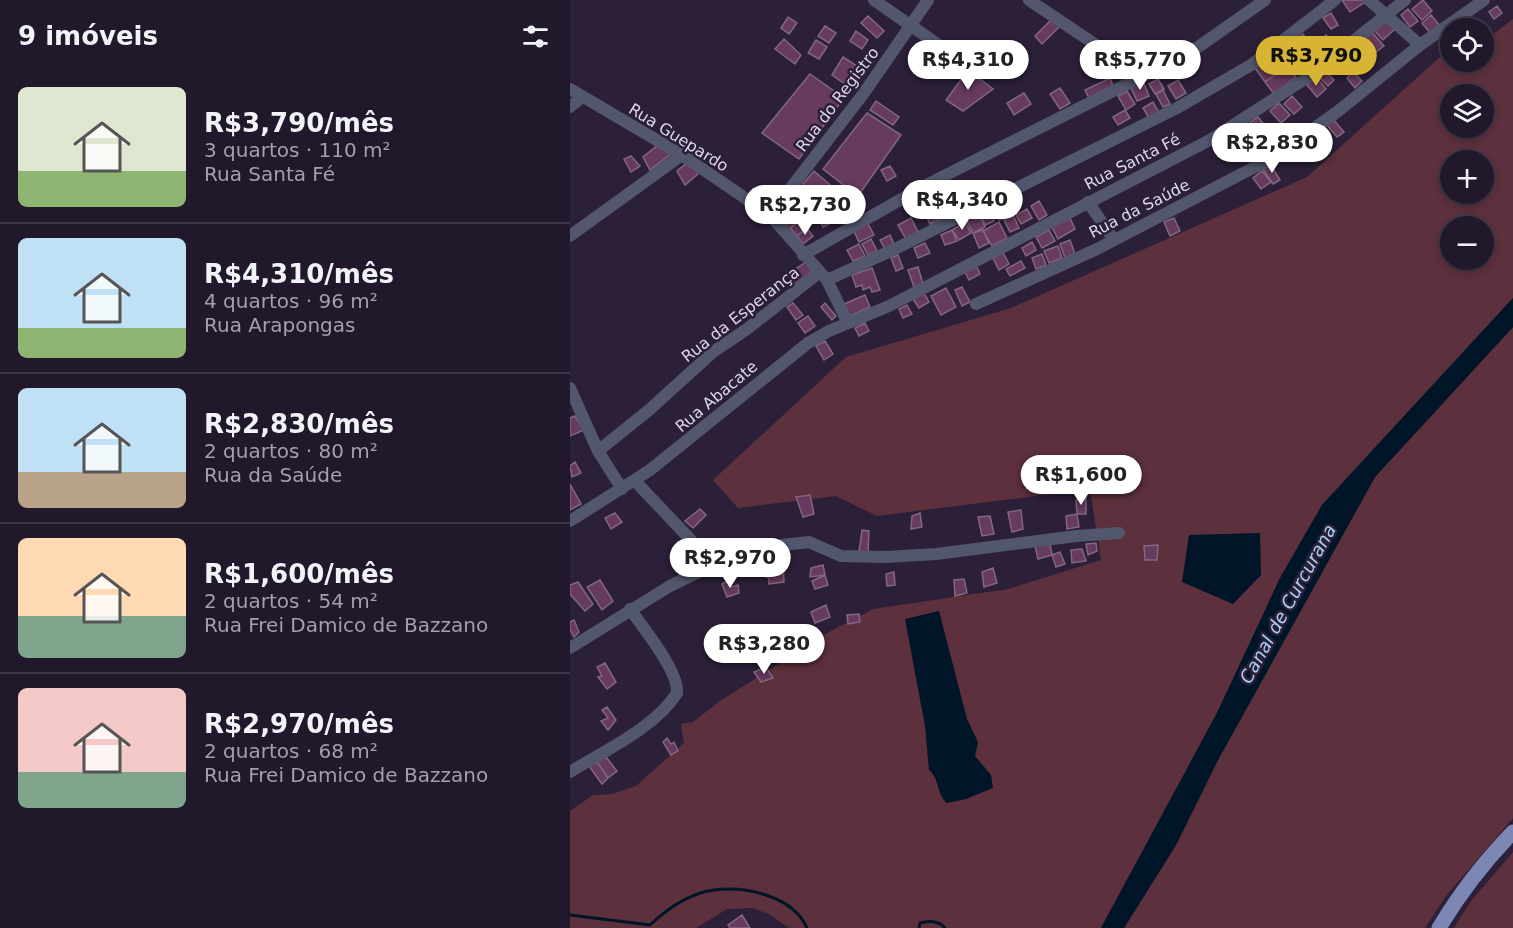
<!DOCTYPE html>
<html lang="pt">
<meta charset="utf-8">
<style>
:root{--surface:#21182b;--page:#2d2537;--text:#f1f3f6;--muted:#a2a0a9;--line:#3e3747;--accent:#d7b434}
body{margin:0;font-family:"DejaVu Sans",sans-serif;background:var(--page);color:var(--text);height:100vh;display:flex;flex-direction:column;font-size:22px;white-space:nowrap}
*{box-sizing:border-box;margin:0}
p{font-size:20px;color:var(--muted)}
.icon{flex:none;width:33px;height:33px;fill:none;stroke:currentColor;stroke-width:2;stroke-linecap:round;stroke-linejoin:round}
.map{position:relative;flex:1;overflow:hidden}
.details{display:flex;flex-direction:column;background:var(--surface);width:570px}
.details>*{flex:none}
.buttons{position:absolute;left:870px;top:18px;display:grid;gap:12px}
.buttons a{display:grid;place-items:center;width:54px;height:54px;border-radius:50%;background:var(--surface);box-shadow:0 3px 9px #0003,0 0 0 2px var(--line);font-size:30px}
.price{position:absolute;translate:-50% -51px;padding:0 14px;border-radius:21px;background:#fff;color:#222;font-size:20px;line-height:39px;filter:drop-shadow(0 2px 3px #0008)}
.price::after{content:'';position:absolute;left:50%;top:36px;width:18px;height:14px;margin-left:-9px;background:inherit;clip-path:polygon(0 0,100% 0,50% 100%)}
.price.current{background:var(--accent);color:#111}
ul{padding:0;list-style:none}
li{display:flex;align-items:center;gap:18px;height:150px;padding:0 18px}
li+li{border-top:2px solid var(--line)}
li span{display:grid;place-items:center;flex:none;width:168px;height:120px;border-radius:9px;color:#555}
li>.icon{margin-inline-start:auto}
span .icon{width:72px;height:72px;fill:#fffc;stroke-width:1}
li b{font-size:26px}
h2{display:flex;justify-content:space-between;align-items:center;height:72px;padding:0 18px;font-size:26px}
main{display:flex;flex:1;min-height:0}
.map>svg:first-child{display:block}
.green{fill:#5c303c;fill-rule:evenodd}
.water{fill:#001527}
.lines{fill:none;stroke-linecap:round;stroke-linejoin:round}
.stream{stroke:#001527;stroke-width:3}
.building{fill:#673b5e;stroke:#83677d;stroke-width:1.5}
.minor{stroke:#52576d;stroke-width:12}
.major{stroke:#7d87b3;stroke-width:15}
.labels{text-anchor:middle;stroke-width:5;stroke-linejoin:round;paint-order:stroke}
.street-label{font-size:16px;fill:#ded7e7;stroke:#2c2039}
.water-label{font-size:18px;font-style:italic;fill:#a8d0f4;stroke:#2c2039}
</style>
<main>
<section class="details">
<h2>9 imóveis<svg class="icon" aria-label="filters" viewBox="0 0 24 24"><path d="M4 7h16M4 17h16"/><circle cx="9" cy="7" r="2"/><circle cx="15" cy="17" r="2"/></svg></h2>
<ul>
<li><span style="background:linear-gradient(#dfe7d0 70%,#8fb573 0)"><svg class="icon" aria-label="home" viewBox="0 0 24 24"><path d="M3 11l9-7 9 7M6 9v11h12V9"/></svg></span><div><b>R$3,790/mês</b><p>3 quartos · 110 m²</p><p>Rua Santa Fé</p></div></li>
<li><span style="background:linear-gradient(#bfe0f5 75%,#8fb573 0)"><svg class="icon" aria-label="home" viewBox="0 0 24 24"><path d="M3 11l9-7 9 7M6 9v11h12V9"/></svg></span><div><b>R$4,310/mês</b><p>4 quartos · 96 m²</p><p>Rua Arapongas</p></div></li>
<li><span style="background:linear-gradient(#bfe0f5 70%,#b9a48a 0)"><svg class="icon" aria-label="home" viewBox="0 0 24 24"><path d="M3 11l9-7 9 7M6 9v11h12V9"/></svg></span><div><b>R$2,830/mês</b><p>2 quartos · 80 m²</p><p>Rua da Saúde</p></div></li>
<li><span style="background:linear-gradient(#ffd9b3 65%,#7fa58c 0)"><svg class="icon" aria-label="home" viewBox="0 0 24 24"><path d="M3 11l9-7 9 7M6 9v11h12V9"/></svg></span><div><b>R$1,600/mês</b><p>2 quartos · 54 m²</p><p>Rua Frei Damico de Bazzano</p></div></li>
<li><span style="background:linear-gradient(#f6c9c9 70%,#7fa58c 0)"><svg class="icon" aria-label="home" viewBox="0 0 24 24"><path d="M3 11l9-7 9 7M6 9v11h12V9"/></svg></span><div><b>R$2,970/mês</b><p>2 quartos · 68 m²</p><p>Rua Frei Damico de Bazzano</p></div></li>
</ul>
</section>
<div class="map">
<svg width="943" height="928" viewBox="0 0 943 928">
<rect width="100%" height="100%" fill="#2c2039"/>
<path class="green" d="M943,19V298L752,505L710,578L647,713L531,928H219L199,914L183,908L157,909L126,928H0V811L23,795L42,794L66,786L114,743L111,724L123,722L150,701L259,632L303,609L438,589L531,560L520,489L307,516L266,496L168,508L143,480L276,357L441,308L737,177L880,48V62H914V41ZM880,94H914V128H880ZM880,160H914V194H880ZM880,226H914V260H880Z
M943,327V818L876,896L855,928H554L606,845L648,760L805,477Z
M943,852V928H884L901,901Z"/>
<path class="water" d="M943,298V327L805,477L648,760L606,845L554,928H531L647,713L710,578L752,505Z
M690,533L691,575L663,604L612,582L619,535Z
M369,611L397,719L408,742L405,756L421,775L423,788L396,799L377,803C366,794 370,779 359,770L355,726L335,619Z"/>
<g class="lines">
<path class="stream" d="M0,915L80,925C97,909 120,893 144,890C176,886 223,896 237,928
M349,928L350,923C359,920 369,921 375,928"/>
</g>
<path class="building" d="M772,0H794L795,2L780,12Z
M853,0L862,11L852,20L842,9Z
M927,6L932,13L924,19L919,12Z
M838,9L848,21L840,27L831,15Z
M761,13L768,25L761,29L753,18Z
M861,15L870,26L861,34L852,23Z
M298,16L314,31L307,38L291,23Z
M218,17L227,23L219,34L211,28Z
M483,18L491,25L472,44L465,36Z
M817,18L826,28L813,40L804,30Z
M255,26L266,33L259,43L248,36Z
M286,31L298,40L292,49L280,41Z
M801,31L814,46L806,52L793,37Z
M733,34L741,45L730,54L721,43Z
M756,35L766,48L762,52L752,39Z
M214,39L231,55L225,64L205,49Z
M246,40L257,47L249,59L238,53Z
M793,41L803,53L794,61L783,48Z
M755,44L762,52L752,60L745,52Z
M720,46L726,55L719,61L712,51Z
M782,51L791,60L784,67L775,58Z
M707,52L717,66L695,82L685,68Z
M738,52L747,61L740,67L731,58Z
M273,57L287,66L275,84L262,75Z
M717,66L726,77L704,94L695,82Z
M752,68L764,80L758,86L746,74Z
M398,70L423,89L393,111L376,100Z
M783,72L792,81L785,88L777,78Z
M240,74L274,98L229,159L192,133Z
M746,77L756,89L747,97L737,85Z
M540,78L543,86L519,98L515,90Z
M588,79L594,89L585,94L579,84Z
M608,80L616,93L606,99L598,86Z
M573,81L579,96L567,101L560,86Z
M490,88L500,103L490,109L480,94Z
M593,90L600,104L593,107L586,94Z
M557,91L565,104L556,110L548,96Z
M454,93L461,104L444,115L437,103Z
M722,96L732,107L724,114L714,104Z
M306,101L329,117L323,125L300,110Z
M583,102L589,113L579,118L573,108Z
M709,103L720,115L711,123L700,111Z
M555,110L560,118L548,125L543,117Z
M297,113L331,135L288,196L253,169Z
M688,117L697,128L686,136L677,125Z
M763,119L774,132L767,137L757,125Z
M711,125L722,135L715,142L704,132Z
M698,131L709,144L700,151L690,138Z
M748,136L757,148L752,152L742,140Z
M690,141L698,151L691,157L683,146Z
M88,145L101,154L80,170L73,157Z
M61,156L70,166L61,172L54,159Z
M117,163L129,173L115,185L107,171Z
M701,165L710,180L703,184L693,169Z
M320,166L326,176L317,181L311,170Z
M244,171L266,190L254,203L233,184Z
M692,171L701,182L691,189L683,178Z
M409,189L413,198L403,203L399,194Z
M381,200L386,211L377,216L371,205Z
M437,201L442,214L429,220L423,207Z
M469,201L477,215L469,220L461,206Z
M367,204L373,218L360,224L353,210Z
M261,206L267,220L253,227L246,213Z
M419,208L424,221L415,225L409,212Z
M457,209L462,218L451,224L446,215Z
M226,210L232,219L219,229L212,221Z
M407,211L415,227L403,233L395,217Z
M443,215L449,228L440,232L434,220Z
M499,216L505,229L488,239L481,225Z
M341,218L348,232L336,239L328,225Z
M604,218L610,231L600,236L594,222Z
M231,220L237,228L227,236L220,228Z
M296,220L304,235L289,242L282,227Z
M395,222L401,233L389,240L382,230Z
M429,222L437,238L422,246L413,231Z
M237,228L243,236L233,244L227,236Z
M382,230L387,241L375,245L371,235Z
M413,230L419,243L409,248L403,233Z
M479,230L485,241L472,248L466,237Z
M320,235L324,244L315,249L310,240Z
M301,239L307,251L298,255L292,244Z
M500,240L505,254L495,258L490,244Z
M462,242L466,250L456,256L452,248Z
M355,243L360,253L348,258L344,248Z
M289,244L295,256L283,261L277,250Z
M488,246L492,258L479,263L474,251Z
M432,251L439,264L429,270L422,256Z
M472,254L476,265L466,269L462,258Z
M328,255L333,268L326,271L321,258Z
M451,261L455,268L440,276L436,269Z
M236,262L243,273L225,285L218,274Z
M406,265L410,274L399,280L394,270Z
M348,267L353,284L344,287L338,270Z
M302,268L310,290L302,292L300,287L293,290L292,285L286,287L282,275Z
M392,287L400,302L392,306L385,290Z
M376,288L386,307L371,315L361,296Z
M354,293L359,302L349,308L343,299Z
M295,295L300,307L280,316L274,304Z
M223,303L233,315L226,320L217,307Z
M255,303L266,316L262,320L251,307Z
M337,305L342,314L333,318L329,309Z
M238,316L245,326L235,333L228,323Z
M295,323L299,331L289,336L285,328Z
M255,341L263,354L254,360L246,346Z
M5,416L14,430L0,436V418Z
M5,462L11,473L2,477L0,466Z
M0,484L11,504L0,510Z
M240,495L244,514L233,517L226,497Z
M516,497V514H507L506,500Z
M130,509L136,515L123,528L115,521Z
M451,510L453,529L442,532L438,512Z
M45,513L52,522L41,529L35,518Z
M350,513L352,527L341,529L342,516Z
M507,514L509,527L497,529L496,516Z
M420,516L424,534L412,536L408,517Z
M292,530L299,531L298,553L289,552Z
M526,543L527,551L518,555L516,544Z
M480,544L482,555L468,559L465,546Z
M588,545L587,560H575L574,546Z
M512,549L516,561L502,563L501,550Z
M490,552L495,564L486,567L482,555Z
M213,557L214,582L199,584V578L192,575L191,558Z
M253,565L255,575L240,577L241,568Z
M423,568L427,583L414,587L412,572Z
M324,572L325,585L317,586L316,574Z
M255,575L258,585L245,589L242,581Z
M394,579L397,593L385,596L384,580Z
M30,580L43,601L32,610L17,587Z
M159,580L161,587L168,585L169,593L157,597L152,584Z
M8,582L23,604L15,611L0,594V585Z
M256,605L260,617L245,623L241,612Z
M289,614L290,622L278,624L277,615Z
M4,620L9,632L4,637L0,630V622Z
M231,640L237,649L227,656L221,646Z
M35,663L46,682L37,689L28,677L32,676L27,667Z
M196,667L203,678L191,682L184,672Z
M37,707L46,720L38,730L31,721L38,718L32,710Z
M97,738L101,744L104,742L108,751L101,755L93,742Z
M36,757L47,771L38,778L27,762Z
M27,762L38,778L32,784L19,766Z
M172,915L180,928H160L158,925Z"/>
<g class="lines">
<path class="minor" d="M304,0L409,73
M459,0L544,57L567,78
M799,0L850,45
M0,89L112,155L200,215L257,280L278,323
M0,107L12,97
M518,202L544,240
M200,215L294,93L358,0
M0,236L112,155
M233,255L358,184L621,52L695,0
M257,280L325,249L607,108L681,65L765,0
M406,304L527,249L702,158L767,112L850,45L914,0
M0,388L28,451L52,489
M28,451L79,410L143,352L177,329L250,272
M65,481L120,539L140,567
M0,521L80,470L238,343L259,331L319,306L640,140L735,79L835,0
M0,648L100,586L153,560L212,545L239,542L271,556L316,557L366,554L506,536L549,533
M0,772C34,751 86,727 107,693C109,671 73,628 60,609"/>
<path class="major" d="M869,928C890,893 914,862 943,832"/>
</g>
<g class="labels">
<g class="street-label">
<text transform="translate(267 99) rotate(-53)" y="6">Rua do Registro</text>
<text transform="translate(109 137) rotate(32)" y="6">Rua Guepardo</text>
<text transform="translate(562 161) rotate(-27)" y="6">Rua Santa Fé</text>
<text transform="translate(569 208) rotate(-27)" y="6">Rua da Saúde</text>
<text transform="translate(170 314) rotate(-38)" y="6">Rua da Esperança</text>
<text transform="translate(146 396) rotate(-40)" y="6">Rua Abacate</text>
</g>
<g class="water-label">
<text transform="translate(718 604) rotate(-61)" y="6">Canal de Curcurana</text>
</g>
</g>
</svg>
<div class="buttons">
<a><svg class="icon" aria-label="locate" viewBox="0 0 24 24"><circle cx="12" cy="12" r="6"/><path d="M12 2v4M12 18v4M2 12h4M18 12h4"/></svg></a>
<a><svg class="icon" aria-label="layers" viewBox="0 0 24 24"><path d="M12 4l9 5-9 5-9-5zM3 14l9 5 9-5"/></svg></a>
<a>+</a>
<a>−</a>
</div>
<b class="price current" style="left:746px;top:87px">R$3,790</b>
<b class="price" style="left:398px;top:91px">R$4,310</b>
<b class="price" style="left:570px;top:91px">R$5,770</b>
<b class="price" style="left:702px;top:174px">R$2,830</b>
<b class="price" style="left:392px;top:231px">R$4,340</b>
<b class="price" style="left:235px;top:236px">R$2,730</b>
<b class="price" style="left:511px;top:506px">R$1,600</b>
<b class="price" style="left:160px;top:589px">R$2,970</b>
<b class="price" style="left:194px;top:675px">R$3,280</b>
</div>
</main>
